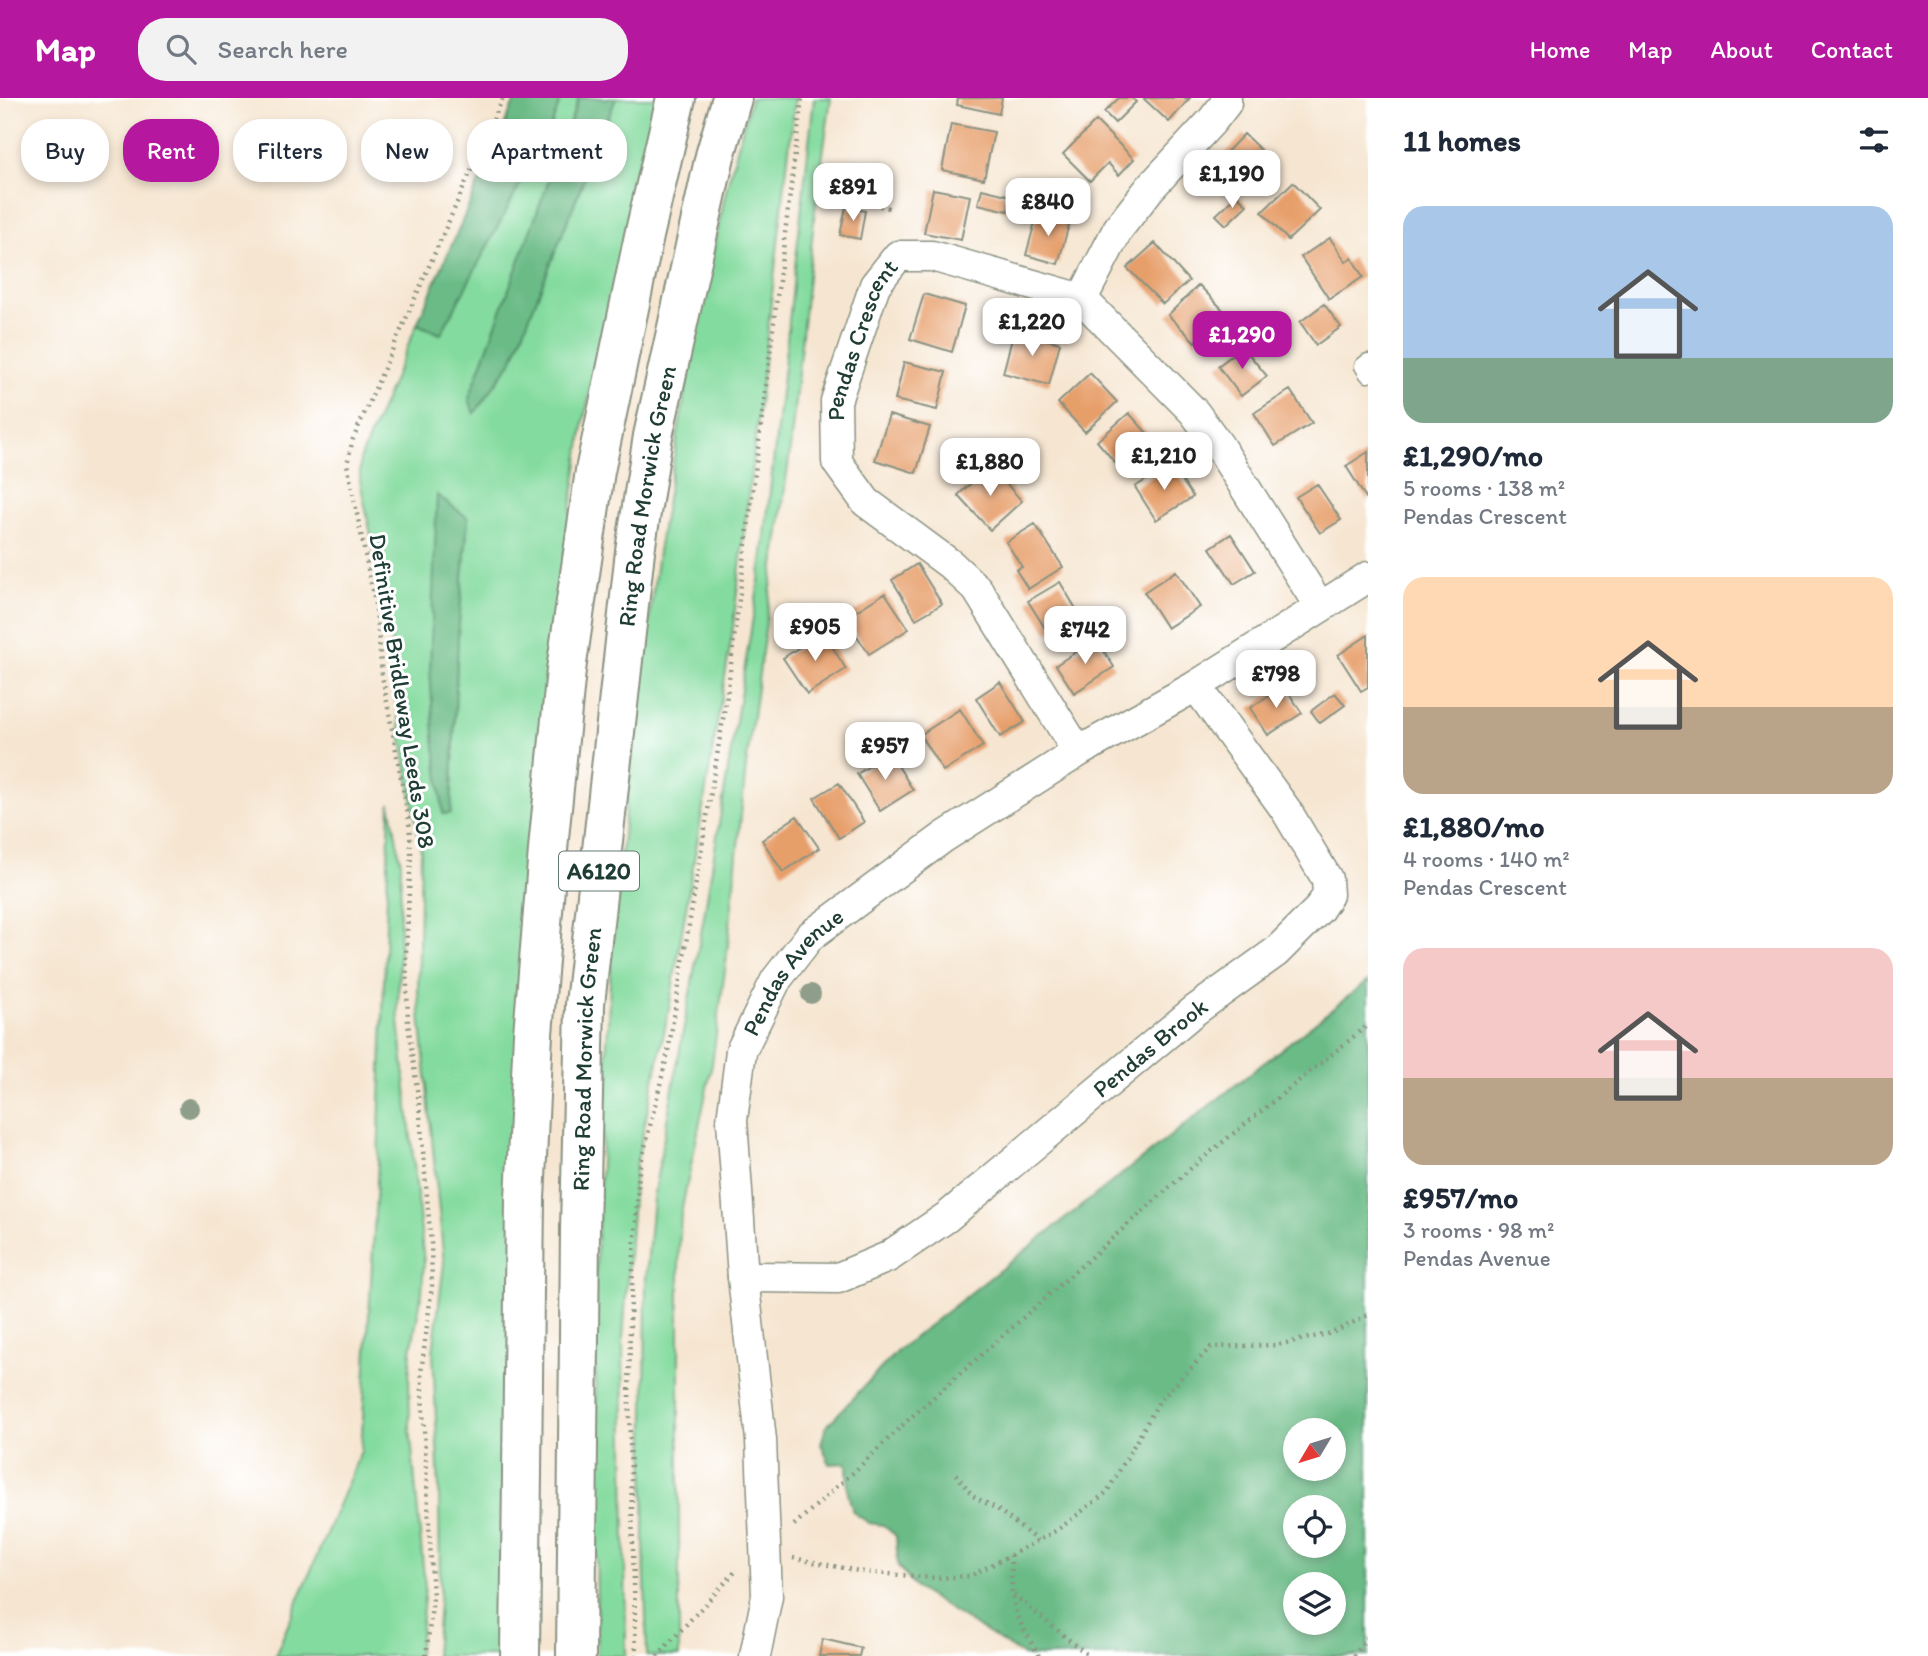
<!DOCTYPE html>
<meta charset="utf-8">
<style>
:root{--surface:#fff;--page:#f2f2f3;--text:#1f2937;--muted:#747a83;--accent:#b5179e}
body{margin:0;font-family:Itim,sans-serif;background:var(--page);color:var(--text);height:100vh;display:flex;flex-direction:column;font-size:26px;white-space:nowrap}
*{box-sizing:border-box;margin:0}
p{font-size:23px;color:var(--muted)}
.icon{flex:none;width:38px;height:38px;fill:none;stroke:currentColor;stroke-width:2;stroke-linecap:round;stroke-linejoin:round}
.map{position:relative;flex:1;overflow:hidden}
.details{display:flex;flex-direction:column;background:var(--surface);width:560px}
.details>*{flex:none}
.banner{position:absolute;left:21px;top:21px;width:665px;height:63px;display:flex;gap:14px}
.needle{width:46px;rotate:232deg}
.fabs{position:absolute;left:1283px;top:1320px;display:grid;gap:14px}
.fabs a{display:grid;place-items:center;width:63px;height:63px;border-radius:50%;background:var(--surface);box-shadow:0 4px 10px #0003;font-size:35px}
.price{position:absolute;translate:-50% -60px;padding:0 16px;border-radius:14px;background:#fff;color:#222;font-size:23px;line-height:46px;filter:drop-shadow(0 2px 4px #0008)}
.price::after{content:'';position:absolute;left:50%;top:42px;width:21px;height:16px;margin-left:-10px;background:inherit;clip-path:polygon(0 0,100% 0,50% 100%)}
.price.on{background:var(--accent);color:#fff}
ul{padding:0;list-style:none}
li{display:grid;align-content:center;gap:14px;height:371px;padding:0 35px}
li span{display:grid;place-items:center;height:217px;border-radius:21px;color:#555}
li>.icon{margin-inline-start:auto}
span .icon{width:126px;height:126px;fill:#fffc;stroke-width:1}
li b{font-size:30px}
h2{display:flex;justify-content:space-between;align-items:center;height:84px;padding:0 35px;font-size:30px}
.tag{padding:0 24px;border-radius:28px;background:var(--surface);box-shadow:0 4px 10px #0003;font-size:24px;line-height:63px}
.tag.on{background:var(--accent);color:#fff}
header{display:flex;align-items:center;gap:42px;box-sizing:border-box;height:98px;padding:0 35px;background:var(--accent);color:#fff}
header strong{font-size:33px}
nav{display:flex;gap:38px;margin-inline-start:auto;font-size:24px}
.search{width:490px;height:63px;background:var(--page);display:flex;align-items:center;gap:18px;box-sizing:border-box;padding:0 24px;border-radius:28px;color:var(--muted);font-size:26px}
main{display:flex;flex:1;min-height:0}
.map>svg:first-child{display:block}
.green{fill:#84db9f;stroke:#528c6a;stroke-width:2;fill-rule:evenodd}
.forest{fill:#6bbb86;stroke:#457c5d;stroke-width:2;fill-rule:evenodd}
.building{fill:#e79f6b}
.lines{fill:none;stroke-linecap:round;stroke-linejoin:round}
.service-casing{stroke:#8a9282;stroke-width:19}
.minor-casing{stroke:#8a9282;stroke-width:33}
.trunk-casing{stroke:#8a9282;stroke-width:42}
.path{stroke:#8a9282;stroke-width:4.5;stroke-dasharray:2 5;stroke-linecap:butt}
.service{stroke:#fff;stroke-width:16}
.minor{stroke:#fff;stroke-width:30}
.trunk{stroke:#fff;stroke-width:38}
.tree{fill:#8e9e8a}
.labels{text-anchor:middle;stroke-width:6;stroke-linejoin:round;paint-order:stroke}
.shield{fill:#fff;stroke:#627771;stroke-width:2}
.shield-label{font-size:23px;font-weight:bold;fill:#1f3d34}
.street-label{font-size:24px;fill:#1f3d34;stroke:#fff}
</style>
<header>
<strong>Map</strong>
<div class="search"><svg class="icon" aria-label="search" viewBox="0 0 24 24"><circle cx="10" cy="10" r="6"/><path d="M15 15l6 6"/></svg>Search here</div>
<nav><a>Home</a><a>Map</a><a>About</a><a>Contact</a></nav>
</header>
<main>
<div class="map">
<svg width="1368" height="1558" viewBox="0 0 1368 1558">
<rect width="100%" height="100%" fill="#fff"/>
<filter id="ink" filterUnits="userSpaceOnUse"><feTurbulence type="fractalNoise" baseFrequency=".0143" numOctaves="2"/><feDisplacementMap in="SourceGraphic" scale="14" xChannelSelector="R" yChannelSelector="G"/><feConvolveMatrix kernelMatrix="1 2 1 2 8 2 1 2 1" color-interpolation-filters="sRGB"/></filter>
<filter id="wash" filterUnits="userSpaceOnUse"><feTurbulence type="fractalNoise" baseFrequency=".00686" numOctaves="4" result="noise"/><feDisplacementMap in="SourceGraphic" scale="28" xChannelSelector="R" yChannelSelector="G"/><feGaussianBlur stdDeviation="1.57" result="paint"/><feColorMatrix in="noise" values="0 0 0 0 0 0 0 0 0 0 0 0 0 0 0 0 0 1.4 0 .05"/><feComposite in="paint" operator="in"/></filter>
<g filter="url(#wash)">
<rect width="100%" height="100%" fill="#f6e6d1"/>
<path class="green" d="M561,0H579L559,52L512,263L616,0H656L584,322L556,515L508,1558H435L440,1492L439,1391L433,1254L444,1165L418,895L421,753L393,588L391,536L360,383V362L417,226L440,236L552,26ZM468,420L458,538L451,715L444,716L434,639Z
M751,0H795L732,537L669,911L635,1072L623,1241L626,1558H597L595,1186L611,864L626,704L658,454L692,253L727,88Z
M814,0H831L815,112L789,361L746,668L726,865L712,966L681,1115L679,1151V1558H647L644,1445L646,1181L653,1100L703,824L762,464Z
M390,705L401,765L398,913L424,1164L422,1194L411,1253L409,1279L410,1329L425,1490L418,1558H275L361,1353L378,1065Z"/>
<path class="forest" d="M516,0H561L552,26L441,236L417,226Z
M579,0H616L512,263L474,316L469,300Z
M437,397L468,420L458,538L451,715L443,716L434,639L430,570Z
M1368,883V1558H1024L916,1490L898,1468L896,1438L883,1427L869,1425L853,1414L848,1396L847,1365L830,1366L821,1346L826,1329L898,1252ZM1295,1332H1334V1370H1295ZM1295,1409H1334V1447H1295ZM1295,1486H1334V1524H1295Z"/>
<g id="blocks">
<path class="building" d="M958,0H1002L999,16L957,7Z
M1119,0H1132L1136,4L1115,25L1104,14Z
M1143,0H1190L1169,24Z
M1096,23L1134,61L1119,77L1108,65L1090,83L1063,56Z
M951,26L994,34L984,81L942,72Z
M1244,36L1270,61L1242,90L1216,65Z
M1293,84L1320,112L1288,142L1262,114Z
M933,91L970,98L961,142L924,135Z
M982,91L1011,98L1008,113L978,106Z
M1030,93L1055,100L1052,112L1027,105Z
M1237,97L1247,107L1226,127L1216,117Z
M846,109L865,113L860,141L840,137Z
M1038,113L1070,123L1058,166L1026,157Z
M1330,140L1346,164L1352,160L1363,179L1329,201L1301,159Z
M1155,145L1189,183L1163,206L1127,170Z
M1199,187L1226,215L1195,244L1168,217Z
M924,196L965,208L952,254L910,241Z
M1324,206L1341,229L1316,247L1300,224Z
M1261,217L1270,228L1250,244L1240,232Z
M1014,233L1060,245L1049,287L1003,275Z
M1243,249L1267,278L1241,298L1218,268Z
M904,264L946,274L937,312L895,302Z
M1090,275L1117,304L1085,334L1058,305Z
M1290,292L1312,325L1275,348L1254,315Z
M1129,315L1155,344L1122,373L1097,343Z
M889,317L930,329L916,375L875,362Z
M1368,354V403L1346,368Z
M1171,366L1193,399L1156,422L1135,389Z
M990,368L1022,403L990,432L958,397Z
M1317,386L1341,422L1320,435L1296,399Z
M1035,426L1063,469L1028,491L1016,472L1022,469L1006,444Z
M1231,436L1255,473L1234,486L1210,450Z
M917,466L942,506L916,521L892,482Z
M1176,473L1200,509L1167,530L1144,494Z
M1060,484L1079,516L1048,535L1028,503Z
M885,495L909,531L869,556L845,520Z
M823,534L846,571L807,596L783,560Z
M1368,537V589L1361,593L1338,557Z
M1096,541L1114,569L1074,595L1056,567Z
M1000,584L1025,624L1000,639L976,600Z
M1284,588L1302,615L1268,637L1250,610Z
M1335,595L1345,607L1320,625L1311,613Z
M960,611L983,648L943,673L920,637Z
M890,655L913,692L880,713L857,676Z
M839,685L864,724L839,740L814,700Z
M797,718L819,750L783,774L762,742Z
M823,1541L861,1550L859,1558H819Z"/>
</g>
</g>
<g filter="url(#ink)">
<use href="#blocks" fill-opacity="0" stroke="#8a9282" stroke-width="2"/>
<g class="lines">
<defs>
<path id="service" d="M1368,264L1363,268L1368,276"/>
<g id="minor">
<path d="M1082,201L1118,131L1150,90L1212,23L1226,5V0"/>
<path id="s1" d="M1078,654L977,491L950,466L866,404L837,364L836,303L875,187L898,158H932L1082,201L1194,314L1219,348L1320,509"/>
<path id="s2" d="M743,1179L838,1180L888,1159L947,1119L1194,913L1276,854L1319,811L1328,797L1327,781L1286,712L1196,588"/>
<path id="s3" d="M755,1558L767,1498L761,1342L743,1179L732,1022L741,953L776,882L810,838L944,739L1078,654L1196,588L1368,479"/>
</g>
<g id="trunk">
<path d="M520,1558L525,1101L533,936L549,740L566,572L595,373L644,138L676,0"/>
<path id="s4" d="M576,1558L580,1131L585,906L635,453L653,338L715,58L732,0"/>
</g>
</defs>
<use href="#service" class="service-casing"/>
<use href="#minor" class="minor-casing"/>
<use href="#trunk" class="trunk-casing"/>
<path class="path" d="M839,98L893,111
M956,1376L973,1398L997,1411L1038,1443
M794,1427L855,1373L908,1322L1198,1064L1368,927
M1011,1457L1012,1495L1017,1519L1039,1558
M793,1460L864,1474L936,1480L970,1478L1011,1457L1059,1431L1107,1394L1160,1302L1211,1249L1277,1247L1332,1235L1368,1217
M1014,1497L1089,1558
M426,1558L433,1500L421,1275L432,1188L431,1145L419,1006L408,925L406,853L411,755L409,723L382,577L376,511L347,366L353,341L503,0
M636,1558L629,1305L630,1221L639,1073L668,954L727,597L802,0
M657,1558L735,1474
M1354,1558L1368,1538"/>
<use href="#service" class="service"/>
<use href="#minor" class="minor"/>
<use href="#trunk" class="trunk"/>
</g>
<g class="tree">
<circle cx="811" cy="896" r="10"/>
<circle cx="189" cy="1010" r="10"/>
</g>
</g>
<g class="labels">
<rect class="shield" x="559" y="753.5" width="80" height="39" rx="5"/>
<g class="shield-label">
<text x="599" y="781">A6120</text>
</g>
<g class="street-label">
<text dy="8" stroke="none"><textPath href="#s1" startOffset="509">Pendas Crescent</textPath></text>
<text dy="8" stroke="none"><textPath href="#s4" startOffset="1164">Ring Road Morwick Green</textPath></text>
<text transform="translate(402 593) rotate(81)" y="8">Definitive Bridleway Leeds 308</text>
<text dy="8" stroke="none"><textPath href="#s3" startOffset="704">Pendas Avenue</textPath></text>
<text dy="8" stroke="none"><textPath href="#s2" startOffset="485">Pendas Brook</textPath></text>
<text dy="8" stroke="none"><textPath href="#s4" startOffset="597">Ring Road Morwick Green</textPath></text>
</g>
</g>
</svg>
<div class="fabs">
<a><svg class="needle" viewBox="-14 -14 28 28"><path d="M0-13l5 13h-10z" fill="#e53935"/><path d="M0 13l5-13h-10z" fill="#747a83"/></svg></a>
<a><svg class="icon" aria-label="locate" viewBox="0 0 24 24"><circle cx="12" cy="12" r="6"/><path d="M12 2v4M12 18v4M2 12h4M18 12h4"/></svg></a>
<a><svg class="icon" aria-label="layers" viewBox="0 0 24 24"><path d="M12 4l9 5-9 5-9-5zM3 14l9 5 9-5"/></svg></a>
</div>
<b class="price" style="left:1232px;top:112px">£1,190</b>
<b class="price" style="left:853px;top:125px">£891</b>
<b class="price" style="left:1048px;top:140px">£840</b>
<b class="price" style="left:1032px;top:260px">£1,220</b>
<b class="price on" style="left:1242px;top:273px">£1,290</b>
<b class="price" style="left:1164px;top:394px">£1,210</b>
<b class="price" style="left:990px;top:400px">£1,880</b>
<b class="price" style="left:815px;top:565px">£905</b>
<b class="price" style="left:1085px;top:568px">£742</b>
<b class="price" style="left:1276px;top:612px">£798</b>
<b class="price" style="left:885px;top:684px">£957</b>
<div class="banner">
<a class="tag">Buy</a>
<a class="tag on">Rent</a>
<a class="tag">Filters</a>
<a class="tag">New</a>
<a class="tag">Apartment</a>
</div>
</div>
<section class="details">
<h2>11 homes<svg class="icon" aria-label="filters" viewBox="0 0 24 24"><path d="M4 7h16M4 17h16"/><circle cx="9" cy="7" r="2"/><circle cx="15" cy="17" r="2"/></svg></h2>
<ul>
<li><span style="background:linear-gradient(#a9c7e8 70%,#7fa58c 0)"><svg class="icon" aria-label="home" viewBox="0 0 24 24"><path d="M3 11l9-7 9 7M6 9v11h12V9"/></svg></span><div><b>£1,290/mo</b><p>5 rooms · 138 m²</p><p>Pendas Crescent</p></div></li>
<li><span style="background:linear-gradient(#ffd9b3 60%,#b9a48a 0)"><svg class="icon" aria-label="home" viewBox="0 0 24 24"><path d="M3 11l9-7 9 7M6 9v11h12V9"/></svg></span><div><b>£1,880/mo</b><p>4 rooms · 140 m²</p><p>Pendas Crescent</p></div></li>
<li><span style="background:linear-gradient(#f6c9c9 60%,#b9a48a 0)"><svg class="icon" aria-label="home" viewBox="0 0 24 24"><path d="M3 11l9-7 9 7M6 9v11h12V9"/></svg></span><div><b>£957/mo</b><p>3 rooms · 98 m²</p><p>Pendas Avenue</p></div></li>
</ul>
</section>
</main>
